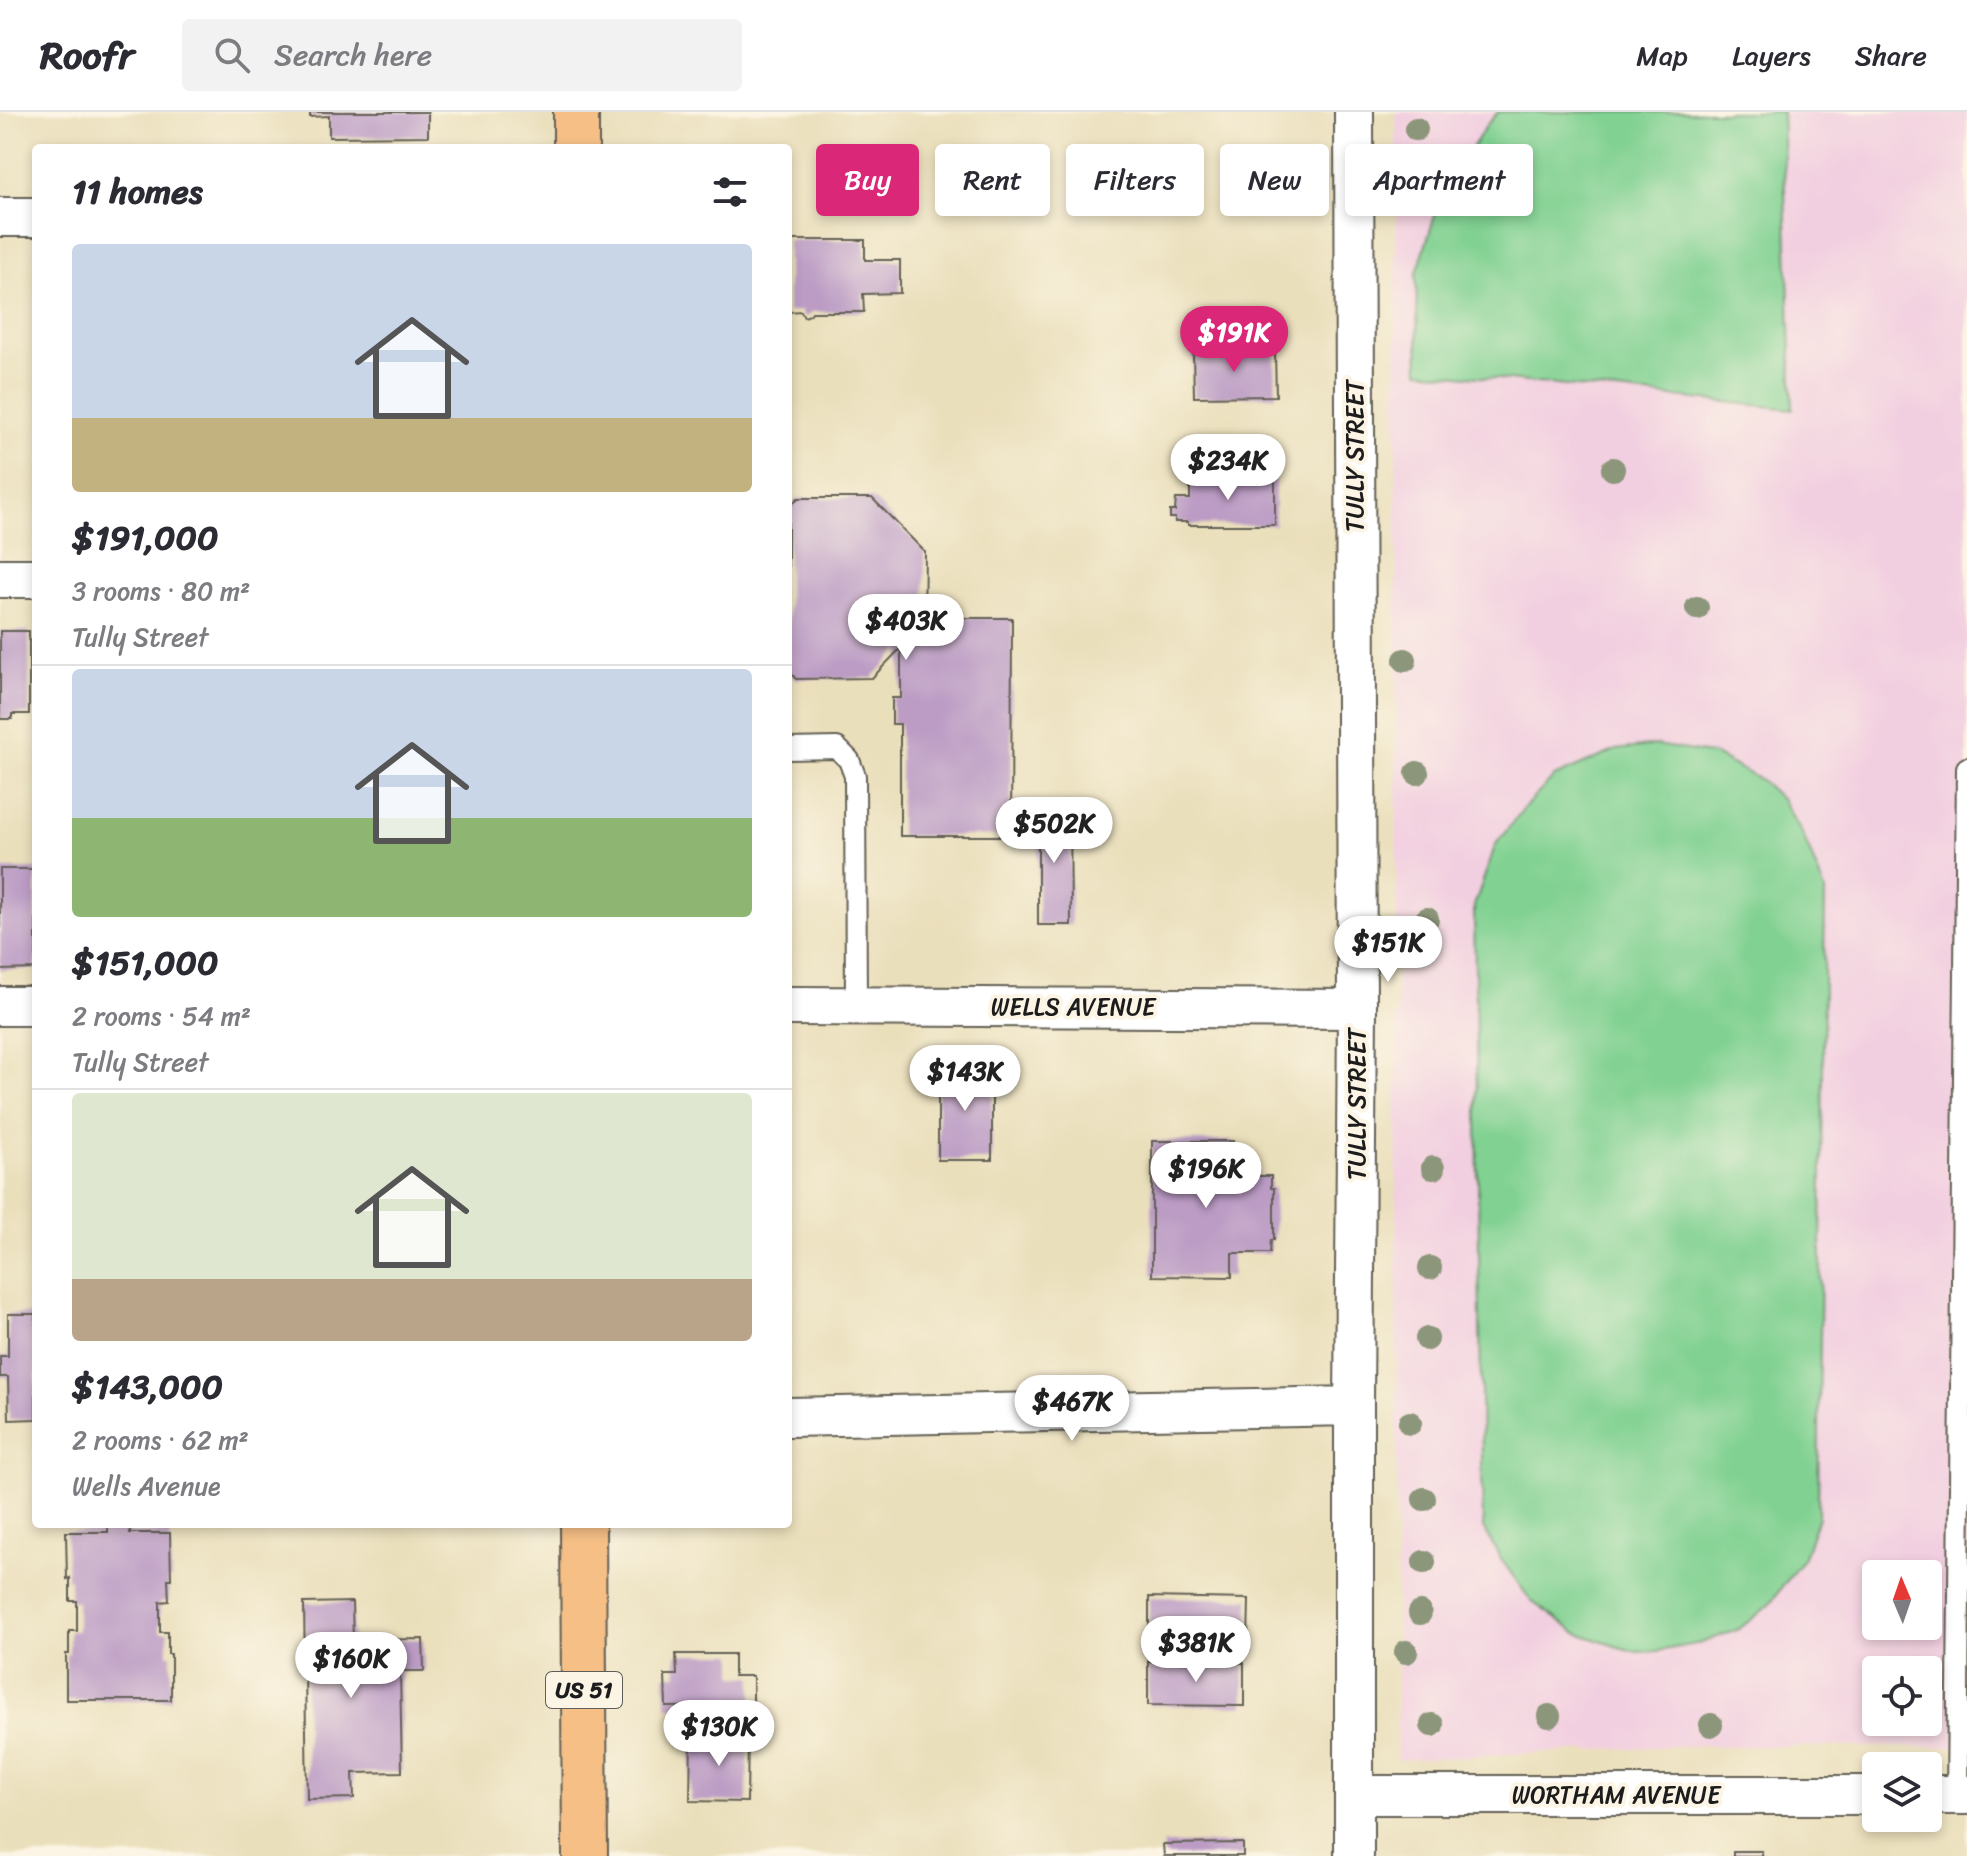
<!DOCTYPE html>
<meta charset="utf-8">
<style>
:root{--surface:#fff;--page:#f2f2f3;--text:#2b2b33;--muted:#7c7c81;--line:#e1e1e2;--accent:#db2777}
body{margin:0;font-family:Sriracha,sans-serif;background:var(--page);color:var(--text);height:100vh;display:flex;flex-direction:column;font-size:30px;white-space:nowrap}
*{box-sizing:border-box;margin:0}
p{font-size:26px;color:var(--muted)}
.icon{flex:none;width:44px;height:44px;fill:none;stroke:currentColor;stroke-width:2;stroke-linecap:round;stroke-linejoin:round}
.map{position:relative;flex:1;overflow:hidden}
.sheet{position:absolute;left:32px;top:32px;width:760px;height:1384px;display:flex;flex-direction:column;background:var(--surface);border-radius:8px;box-shadow:0 4px 12px #0003}
.sheet>*{flex:none}
.banner{position:absolute;left:816px;top:32px;width:760px;height:72px;display:flex;gap:16px}
.needle{width:52px;rotate:358deg}
.buttons{position:absolute;left:1862px;top:1448px;display:grid;gap:16px}
.buttons a{display:grid;place-items:center;width:80px;height:80px;border-radius:8px;background:var(--surface);box-shadow:0 4px 12px #0003;font-size:40px}
.price{position:absolute;translate:-50% -68px;padding:0 18px;border-radius:28px;background:#fff;color:#222;font-size:26px;line-height:52px;filter:drop-shadow(0 2px 4px #0008)}
.price::after{content:'';position:absolute;left:50%;top:48px;width:24px;height:18px;margin-left:-12px;background:inherit;clip-path:polygon(0 0,100% 0,50% 100%)}
.price.current{background:var(--accent);color:#fff}
ul{padding:0;list-style:none}
li{display:grid;align-content:center;gap:16px;height:424px;padding:0 40px}
li+li{border-top:2px solid var(--line)}
li span{display:grid;place-items:center;height:248px;border-radius:8px;color:#555}
li>.icon{margin-inline-start:auto}
span .icon{width:144px;height:144px;fill:#fffc;stroke-width:1}
li b{font-size:34px}
h2{display:flex;justify-content:space-between;align-items:center;height:96px;padding:0 40px;font-size:34px}
.chip{padding:0 28px;border-radius:8px;background:var(--surface);box-shadow:0 4px 12px #0003;font-size:28px;line-height:72px}
.chip.current{background:var(--accent);color:#fff}
header{display:flex;align-items:center;gap:48px;box-sizing:border-box;height:112px;padding:0 40px;background:var(--surface);border-bottom:2px solid var(--line)}
header strong{font-size:38px}
nav{display:flex;gap:44px;margin-inline-start:auto;font-size:28px}
.search{width:560px;height:72px;background:var(--page);display:flex;align-items:center;gap:20px;box-sizing:border-box;padding:0 28px;border-radius:8px;color:var(--muted);font-size:30px}
.map>svg:first-child{display:block}
.built{fill:#f2cfe0;fill-rule:evenodd}
.green{fill:#81d192;stroke:#4e7657;stroke-width:2}
.building{fill:#bc9cc5}
.lines{fill:none;stroke-linecap:round;stroke-linejoin:round}
.service-casing{stroke:#646054;stroke-width:24}
.minor-casing{stroke:#646054;stroke-width:42}
.primary-casing{stroke:#646054;stroke-width:48}
.service{stroke:#fff;stroke-width:20}
.minor{stroke:#fff;stroke-width:38}
.primary{stroke:#f5bf86;stroke-width:44}
.tree{fill:#8c967a}
.labels{text-anchor:middle;stroke-width:8;stroke-linejoin:round;paint-order:stroke}
.shield{fill:#fcf5e5;stroke:#5f5d58;stroke-width:2}
.shield-label{font-size:22px;font-weight:bold;fill:#1c1c1c}
.street-label{font-size:24px;fill:#1c1c1c;stroke:#fcf5e5}
</style>
<header>
<strong>Roofr</strong>
<div class="search"><svg class="icon" aria-label="search" viewBox="0 0 24 24"><circle cx="10" cy="10" r="6"/><path d="M15 15l6 6"/></svg>Search here</div>
<nav><a>Map</a><a>Layers</a><a>Share</a></nav>
</header>
<div class="map">
<svg width="1967" height="1744" viewBox="0 0 1967 1744">
<rect width="100%" height="100%" fill="#fcf5e5"/>
<filter id="ink" filterUnits="userSpaceOnUse"><feTurbulence type="fractalNoise" baseFrequency=".0125" numOctaves="2"/><feDisplacementMap in="SourceGraphic" scale="16" xChannelSelector="R" yChannelSelector="G"/><feConvolveMatrix kernelMatrix="1 2 1 2 8 2 1 2 1" color-interpolation-filters="sRGB"/></filter>
<filter id="wash" filterUnits="userSpaceOnUse"><feTurbulence type="fractalNoise" baseFrequency=".006" numOctaves="4" result="noise"/><feDisplacementMap in="SourceGraphic" scale="32" xChannelSelector="R" yChannelSelector="G"/><feGaussianBlur stdDeviation="1.8" result="paint"/><feColorMatrix in="noise" values="0 0 0 0 0 0 0 0 0 0 0 0 0 0 0 0 0 1.4 0 .05"/><feComposite in="paint" operator="in"/></filter>
<g filter="url(#wash)">
<rect width="100%" height="100%" fill="#eadfbb"/>
<path class="built" d="M1396,0H1967V1635L1672,1634L1397,1648ZM1876,1462H1928V1514H1876ZM1876,1558H1928V1610H1876Z"/>
<path class="green" d="M1498,0H1782L1793,297L1419,259L1416,164L1441,84L1488,11Z
M1657,633L1715,643L1761,668L1783,689L1803,723L1825,779L1818,1405L1803,1447L1768,1494L1739,1517L1701,1531L1658,1539L1637,1540L1615,1534L1575,1520L1531,1489L1501,1447L1483,1416L1474,794L1496,732L1525,695L1554,665L1616,638Z"/>
<g id="blocks">
<path class="building" d="M310,0H428V24L329,25V4L310,5Z
M788,128H865V148H900V181L863,182L864,200H812L810,203L804,205L801,199L788,200Z
M1253,238V240H1275L1276,284L1194,285L1193,240Z
M1190,366H1275V413H1188V410H1175V406H1170V399H1175L1176,387H1190Z
M798,386H872L925,440L924,512L928,511V506H1012L1011,724H900V612H892V586H901V536L872,566L796,567L788,558V396Z
M0,519H29V602H12V607H0Z
M1038,692H1070L1071,813H1038Z
M0,757H36V857L0,858Z
M992,953V1048H938V954Z
M1152,1029H1233V1064H1271V1076H1274V1128H1271L1270,1141H1232V1165L1152,1164Z
M8,1202H36V1307L9,1308L8,1265H0V1244H8Z
M108,1412H130V1421H170L171,1467H168L169,1489L160,1490V1520H168V1542H171V1588H66V1542H69V1519H77V1489H70V1466L67,1467L66,1420H108Z
M1149,1485L1249,1487L1248,1531L1149,1530Z
M352,1490L353,1528L423,1527L424,1559H400L402,1660L353,1661L354,1686L307,1687L304,1491Z
M676,1542H734V1564H753V1594L666,1595L665,1563H677Z
M1148,1549L1244,1551V1594L1148,1593Z
M691,1623L748,1624L747,1690L690,1689Z
M1243,1731V1744H1164L1163,1732Z
M1733,1739H1762V1744H1733Z"/>
</g>
</g>
<g filter="url(#ink)">
<use href="#blocks" fill-opacity="0" stroke="#646054" stroke-width="2"/>
<g class="lines">
<defs>
<path id="service" d="M788,637L837,636L849,648L855,664L856,894
M1957,1683L1967,656"/>
<path id="minor" d="M1354,0L1357,897L1354,1294V1744
M0,105H36
M0,466H36
M0,894H36
M788,894L1357,897
M788,1305L1354,1294
M1356,1683H1876
M1928,1683H1967"/>
<path id="primary" d="M576,36V0
M583,1412L585,1744"/>
</defs>
<use href="#service" class="service-casing"/>
<use href="#minor" class="minor-casing"/>
<use href="#primary" class="primary-casing"/>
<use href="#service" class="service"/>
<use href="#minor" class="minor"/>
<use href="#primary" class="primary"/>
</g>
<g class="tree">
<circle cx="1416" cy="17" r="12"/>
<circle cx="1613" cy="357" r="12"/>
<circle cx="1697" cy="496" r="12"/>
<circle cx="1405" cy="548" r="12"/>
<circle cx="1417" cy="661" r="12"/>
<circle cx="1427" cy="807" r="12"/>
<circle cx="1433" cy="1056" r="12"/>
<circle cx="1430" cy="1156" r="12"/>
<circle cx="1427" cy="1227" r="12"/>
<circle cx="1410" cy="1311" r="12"/>
<circle cx="1424" cy="1387" r="12"/>
<circle cx="1424" cy="1450" r="12"/>
<circle cx="1420" cy="1501" r="12"/>
<circle cx="1406" cy="1540" r="12"/>
<circle cx="1549" cy="1604" r="12"/>
<circle cx="1432" cy="1613" r="12"/>
<circle cx="1711" cy="1613" r="12"/>
</g>
</g>
<g class="labels">
<rect class="shield" x="546" y="1560" width="76" height="36" rx="6"/>
<g class="shield-label">
<text x="584" y="1586">US 51</text>
</g>
<g class="street-label">
<text transform="translate(1355 344) rotate(-90)" y="8">TULLY STREET</text>
<text x="1073" y="903">WELLS AVENUE</text>
<text transform="translate(1357 992) rotate(-90)" y="8">TULLY STREET</text>
<text x="1616" y="1691">WORTHAM AVENUE</text>
</g>
</g>
</svg>
<div class="buttons">
<a><svg class="needle" viewBox="-14 -14 28 28"><path d="M0-13l5 13h-10z" fill="#e53935"/><path d="M0 13l5-13h-10z" fill="#7c7c81"/></svg></a>
<a><svg class="icon" aria-label="locate" viewBox="0 0 24 24"><circle cx="12" cy="12" r="6"/><path d="M12 2v4M12 18v4M2 12h4M18 12h4"/></svg></a>
<a><svg class="icon" aria-label="layers" viewBox="0 0 24 24"><path d="M12 4l9 5-9 5-9-5zM3 14l9 5 9-5"/></svg></a>
</div>
<b class="price current" style="left:1234px;top:262px">$191K</b>
<b class="price" style="left:1228px;top:390px">$234K</b>
<b class="price" style="left:906px;top:550px">$403K</b>
<b class="price" style="left:1054px;top:753px">$502K</b>
<b class="price" style="left:1388px;top:872px">$151K</b>
<b class="price" style="left:965px;top:1001px">$143K</b>
<b class="price" style="left:1206px;top:1098px">$196K</b>
<b class="price" style="left:1072px;top:1331px">$467K</b>
<b class="price" style="left:1196px;top:1572px">$381K</b>
<b class="price" style="left:351px;top:1588px">$160K</b>
<b class="price" style="left:719px;top:1656px">$130K</b>
<div class="banner">
<a class="chip current">Buy</a>
<a class="chip">Rent</a>
<a class="chip">Filters</a>
<a class="chip">New</a>
<a class="chip">Apartment</a>
</div>
<section class="sheet">
<h2>11 homes<svg class="icon" aria-label="filters" viewBox="0 0 24 24"><path d="M4 7h16M4 17h16"/><circle cx="9" cy="7" r="2"/><circle cx="15" cy="17" r="2"/></svg></h2>
<ul>
<li><span style="background:linear-gradient(#c9d6e8 70%,#c2b280 0)"><svg class="icon" aria-label="home" viewBox="0 0 24 24"><path d="M3 11l9-7 9 7M6 9v11h12V9"/></svg></span><div><b>$191,000</b><p>3 rooms · 80 m²</p><p>Tully Street</p></div></li>
<li><span style="background:linear-gradient(#c9d6e8 60%,#8fb573 0)"><svg class="icon" aria-label="home" viewBox="0 0 24 24"><path d="M3 11l9-7 9 7M6 9v11h12V9"/></svg></span><div><b>$151,000</b><p>2 rooms · 54 m²</p><p>Tully Street</p></div></li>
<li><span style="background:linear-gradient(#dfe7d0 75%,#b9a48a 0)"><svg class="icon" aria-label="home" viewBox="0 0 24 24"><path d="M3 11l9-7 9 7M6 9v11h12V9"/></svg></span><div><b>$143,000</b><p>2 rooms · 62 m²</p><p>Wells Avenue</p></div></li>
</ul>
</section>
</div>
